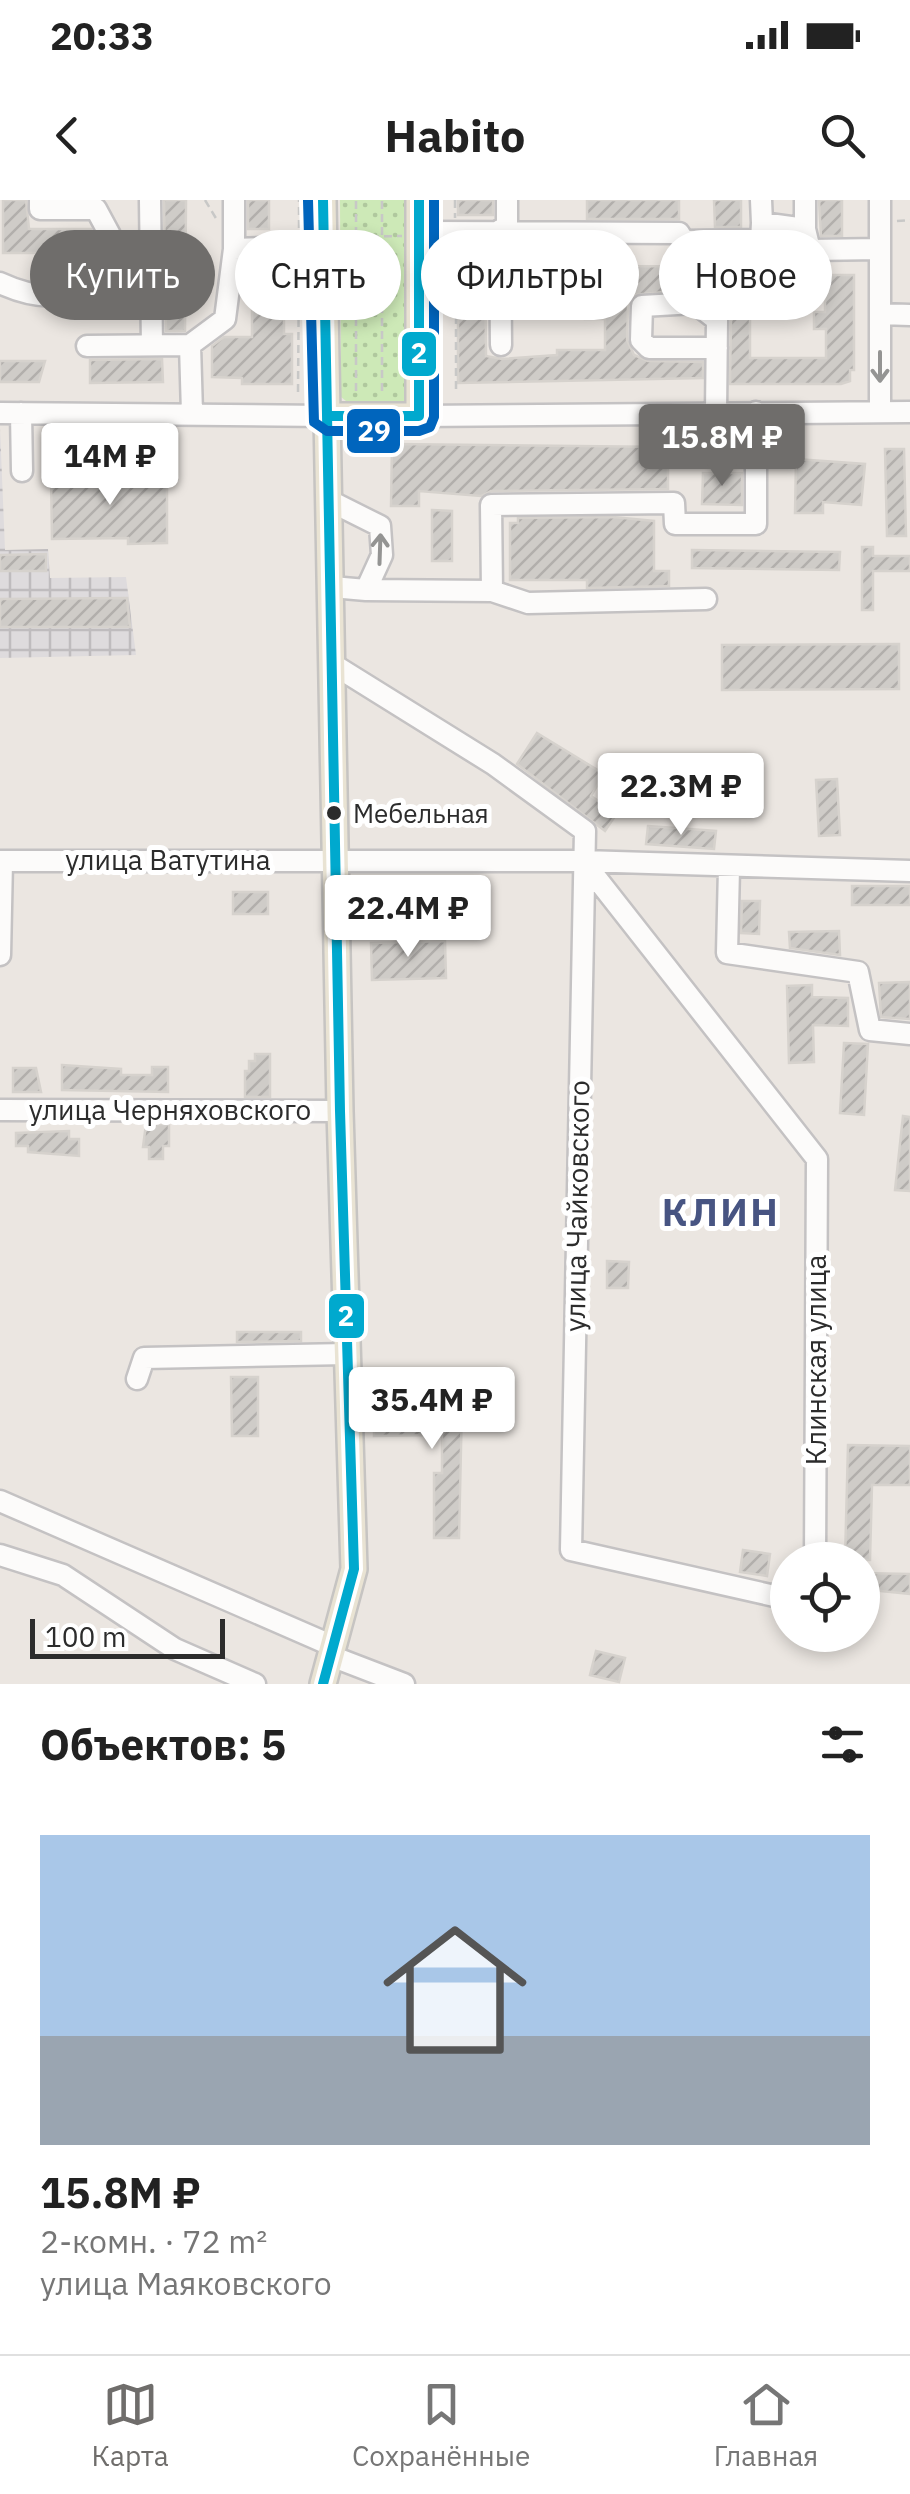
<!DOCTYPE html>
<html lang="ru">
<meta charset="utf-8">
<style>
:root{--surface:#fff;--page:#f2f2f2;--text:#222;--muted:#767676;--line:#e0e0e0;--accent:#6f6d6b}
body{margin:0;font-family:"IBM Plex Sans",sans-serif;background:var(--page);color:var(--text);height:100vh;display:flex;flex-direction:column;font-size:38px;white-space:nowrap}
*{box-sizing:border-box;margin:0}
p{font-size:32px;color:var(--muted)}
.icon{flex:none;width:55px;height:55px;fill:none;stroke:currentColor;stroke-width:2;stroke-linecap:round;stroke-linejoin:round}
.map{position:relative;height:1484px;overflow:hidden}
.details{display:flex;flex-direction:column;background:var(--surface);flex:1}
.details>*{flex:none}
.guide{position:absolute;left:30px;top:30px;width:850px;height:90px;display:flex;gap:20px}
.controls{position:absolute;left:770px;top:1342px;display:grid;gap:20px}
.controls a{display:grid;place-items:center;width:110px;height:110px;border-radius:50%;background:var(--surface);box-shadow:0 5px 15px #0003;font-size:50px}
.scale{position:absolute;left:30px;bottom:25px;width:195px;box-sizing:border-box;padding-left:10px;border:5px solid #2c2c2c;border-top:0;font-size:28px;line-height:35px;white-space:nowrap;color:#2c2c2c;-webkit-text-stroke:8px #fff;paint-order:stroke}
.price{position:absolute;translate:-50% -85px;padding:0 22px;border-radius:10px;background:#fff;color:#222;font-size:32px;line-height:65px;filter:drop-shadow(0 2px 5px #0008)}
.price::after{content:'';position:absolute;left:50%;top:60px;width:30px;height:22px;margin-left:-15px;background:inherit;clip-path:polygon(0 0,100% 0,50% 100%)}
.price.selected{background:var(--accent);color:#fff}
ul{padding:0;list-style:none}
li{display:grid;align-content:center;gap:20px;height:530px;padding:0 40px}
li span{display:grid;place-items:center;height:310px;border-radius:0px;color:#555}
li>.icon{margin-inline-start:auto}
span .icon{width:180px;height:180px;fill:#fffc;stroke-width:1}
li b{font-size:42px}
h2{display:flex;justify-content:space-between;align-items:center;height:120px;padding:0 40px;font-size:42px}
.chip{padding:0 35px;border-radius:45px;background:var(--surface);box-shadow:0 5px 15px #0003;font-size:35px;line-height:90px}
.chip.selected{background:var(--accent);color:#fff}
.status{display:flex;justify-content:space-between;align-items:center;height:70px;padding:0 50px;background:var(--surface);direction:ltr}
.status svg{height:28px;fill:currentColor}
header{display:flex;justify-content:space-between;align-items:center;height:130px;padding:0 40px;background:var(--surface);font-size:45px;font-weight:700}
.tabs{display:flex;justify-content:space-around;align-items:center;height:140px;border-top:2px solid var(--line);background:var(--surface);font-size:28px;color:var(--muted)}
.tabs a{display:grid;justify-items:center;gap:5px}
.tabs .selected{color:var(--accent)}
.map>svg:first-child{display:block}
.industrial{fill:url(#industrial-grid)}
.park{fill:url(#park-dots)}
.building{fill:url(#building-hatch);stroke:#d6d2cd;stroke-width:2.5}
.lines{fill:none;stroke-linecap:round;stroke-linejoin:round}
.minor-casing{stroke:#c4c2c3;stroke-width:25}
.major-casing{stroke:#c6c4c2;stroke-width:30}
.path{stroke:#c8c8c7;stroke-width:2.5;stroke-dasharray:8 5;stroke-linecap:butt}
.minor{stroke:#fcfbfa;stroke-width:20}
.major{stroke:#e9e3d3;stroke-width:25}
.bus-1-casing{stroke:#fff;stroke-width:18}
.bus-2-casing{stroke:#fff;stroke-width:18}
.bus-1{stroke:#00a9ce;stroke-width:10}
.bus-2{stroke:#0065bd;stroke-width:10}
.oneway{stroke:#949493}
.bus-dot{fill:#2c2c2c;stroke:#fff;stroke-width:4}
.labels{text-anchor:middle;stroke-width:10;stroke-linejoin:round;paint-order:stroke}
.bus-label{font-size:26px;fill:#2c2c2c;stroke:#fff;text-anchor:start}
.street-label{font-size:28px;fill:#2c2c2c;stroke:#fff}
.district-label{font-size:38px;font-weight:bold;letter-spacing:2.5px;fill:#475482;stroke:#fff}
.line-badge{stroke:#fff;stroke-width:4}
.badge-label{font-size:28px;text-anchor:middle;font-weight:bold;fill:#fff}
</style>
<div class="status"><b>20:33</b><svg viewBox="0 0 49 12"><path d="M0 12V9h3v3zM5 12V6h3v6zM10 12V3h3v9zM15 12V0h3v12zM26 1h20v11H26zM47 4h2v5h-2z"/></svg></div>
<header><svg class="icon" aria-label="back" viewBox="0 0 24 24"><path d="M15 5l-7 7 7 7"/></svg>Habito<svg class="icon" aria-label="search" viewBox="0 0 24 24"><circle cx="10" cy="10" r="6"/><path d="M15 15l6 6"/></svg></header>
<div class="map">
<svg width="910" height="1484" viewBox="0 0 910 1484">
<defs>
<pattern id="industrial-grid" width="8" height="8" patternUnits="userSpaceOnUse" patternTransform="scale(2.5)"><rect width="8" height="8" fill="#dedbdd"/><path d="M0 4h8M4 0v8" fill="none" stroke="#bfbcbe"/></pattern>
<pattern id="park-dots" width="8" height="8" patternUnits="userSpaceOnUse" patternTransform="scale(2.5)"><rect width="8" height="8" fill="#cde9b7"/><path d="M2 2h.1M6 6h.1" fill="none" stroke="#b0c89e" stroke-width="1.8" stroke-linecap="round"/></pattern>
<pattern id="building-hatch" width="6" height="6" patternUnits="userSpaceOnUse" patternTransform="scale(2.5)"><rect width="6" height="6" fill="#cfccc8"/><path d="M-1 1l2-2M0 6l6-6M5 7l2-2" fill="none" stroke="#b2afac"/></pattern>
</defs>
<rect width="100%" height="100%" fill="#ebe6e1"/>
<path class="industrial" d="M0,228L5,350L48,349L50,378L126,377L136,455L0,458Z"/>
<path class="park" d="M340,0H410L409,200L402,209H356L341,197Z"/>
<path class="building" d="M3,0H26L29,29H91L95,37L91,53H3Z
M164,0H186L185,131H166Z
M248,0H269V29H248Z
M458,0H493V15H458Z
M587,0H679V19H587Z
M714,0H741V27H715Z
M819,0H842V36H821Z
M458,47H485L486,156L502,159L557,155V150H605V119H585V80H612V66L775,67V95H750V158H826V129H814V112H825V75H854V170H850V181L841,184H730L731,120L725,95L694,89L634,95L628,106L627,140L634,155L648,161L703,162V178L458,183Z
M252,104H284V134H292V184H242V178L212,177V146L224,137H252Z
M162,159L163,182L90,183V160Z
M0,161H45L39,182H0Z
M392,244L668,247V289L491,291L481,296L419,291V306H391Z
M885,249H904L906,336H887Z
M796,259L865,264L861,305L823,302V313H795Z
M703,273H742V305L702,304Z
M167,275V343L128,344V338L52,339L51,276Z
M432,310L452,311V361H432Z
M613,317L654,321V371H669V386L587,388V380H510V323H518V318Z
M862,347H873V356H910V371H873V410H862Z
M692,350L840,352L839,370L692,368Z
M46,354V371H0V355Z
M127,398L130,427H0V399Z
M899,444V489L722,490V445Z
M537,533L604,574L591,596L617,613L605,631L517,564Z
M837,579L840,635L819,636L816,580Z
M648,626L716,631L714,649L646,644Z
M852,686H910V705H852Z
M233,692H268V714H233Z
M742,701H760L759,734L741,733Z
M839,731L840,755L790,748L789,732Z
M445,741L446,778L372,780L371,743Z
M910,782V819L881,817L879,783Z
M812,785V797L848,798V826L813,825L814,862L789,863L787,786Z
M844,843L868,844L864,915L840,913Z
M255,854H270V897H245V871H249V861H255Z
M62,865L121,869V875H152V867H168V892L62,890Z
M13,868H36L41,892H13Z
M903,916L910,917V991L895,990Z
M146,924H169V946H163V959H149V947H143Z
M69,931V939H79V956L28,952V946H16V933Z
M607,1061L629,1062L628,1088H607Z
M237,1132H301V1141L237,1142Z
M231,1177H258V1236H232Z
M462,1203L459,1338H434V1273H442V1235L374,1236V1205Z
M848,1245L910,1246V1285H872L870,1360H845Z
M743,1350L770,1354L767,1376L740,1372Z
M862,1373L910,1374V1394L862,1389Z
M596,1451L625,1458L619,1482L590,1475Z"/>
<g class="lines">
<defs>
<path id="minor" d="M234,0V49
M761,0L762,23
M805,0V29
M150,1L152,145
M500,30L501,145
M507,30V0
M419,32L679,33L684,41L761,40L762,23L805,29L810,50L880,49
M0,83C52,107 101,98 110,35L96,9H40V0
M880,114L910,115
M87,146L190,145
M716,212L717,120L695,103L642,106L641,140L649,148H717
M880,212V0
M0,213L328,216
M21,213L22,271
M192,213L190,145L225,119L234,49L323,46
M419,216L910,212
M330,301L380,326L382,355L366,390L332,387
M366,390L492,391L491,305L674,303L675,324H756V212
M492,391L528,403L706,399
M334,465L493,564L585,631L571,1350L788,1399
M0,661H583L910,671
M583,661L817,959L815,1360
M729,668L727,753L858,772L870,830L910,834
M0,755L2,661
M0,910L340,911
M137,1179L144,1158L347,1154
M0,1301L333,1446
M0,1355L63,1375L175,1449L255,1484
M331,1456L404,1484"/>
<path id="major" d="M328,216H419V0
M323,1484L354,1369L340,911L323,0"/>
</defs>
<use href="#minor" class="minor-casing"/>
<use href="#major" class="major-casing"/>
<path class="path" d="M205,0L217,20
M455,0V18
M897,21L910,20
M299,28V0
M345,37L402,36
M456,51V194
M356,191V0
M382,191V0
M298,192L299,61"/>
<use href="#minor" class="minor"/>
<use href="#major" class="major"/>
<defs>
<path id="bus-1" d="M323,0L340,911L354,1369L323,1484
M328,216H419V0"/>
<path id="bus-2" d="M308,0L314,222L327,231H419L430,227L434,217V0"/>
</defs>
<use href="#bus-1" class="bus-1-casing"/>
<use href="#bus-2" class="bus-2-casing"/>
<use href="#bus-1" class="bus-1"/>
<use href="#bus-2" class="bus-2"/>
</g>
<defs><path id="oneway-shaft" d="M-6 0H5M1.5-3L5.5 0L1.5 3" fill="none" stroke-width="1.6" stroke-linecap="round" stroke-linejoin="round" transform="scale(2.5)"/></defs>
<g class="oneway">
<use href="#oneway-shaft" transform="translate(880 167) rotate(90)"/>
<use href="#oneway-shaft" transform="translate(380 349) rotate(-88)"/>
</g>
<circle class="bus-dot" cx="334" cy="613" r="9"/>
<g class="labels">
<g class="bus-label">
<text x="353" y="623">Мебельная</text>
</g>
<g class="street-label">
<text x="168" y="670">улица Ватутина</text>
<text x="170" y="920">улица Черняховского</text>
<text transform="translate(577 1006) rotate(-89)" y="10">улица Чайковского</text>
<text transform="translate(816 1160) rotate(-90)" y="10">Клинская улица</text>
</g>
<g class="district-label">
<text x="721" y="1026">КЛИН</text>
</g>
</g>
<g class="line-badge">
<rect x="400" y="130" width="38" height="48" rx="10" fill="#00a9ce"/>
<rect x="345" y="207" width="57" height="48" rx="10" fill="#0065bd"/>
<rect x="327" y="1092" width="39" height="48" rx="10" fill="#00a9ce"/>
</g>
<g class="badge-label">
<text x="419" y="163">2</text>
<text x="374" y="241">29</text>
<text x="346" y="1126">2</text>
</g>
</svg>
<div class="controls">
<a><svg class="icon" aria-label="locate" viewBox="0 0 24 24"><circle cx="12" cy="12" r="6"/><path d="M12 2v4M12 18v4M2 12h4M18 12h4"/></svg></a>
</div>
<div class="scale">100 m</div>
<b class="price selected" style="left:722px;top:289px">15.8M ₽</b>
<b class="price" style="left:110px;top:308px">14M ₽</b>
<b class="price" style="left:681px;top:638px">22.3M ₽</b>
<b class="price" style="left:408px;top:760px">22.4M ₽</b>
<b class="price" style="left:432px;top:1252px">35.4M ₽</b>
<div class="guide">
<a class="chip selected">Купить</a>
<a class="chip">Снять</a>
<a class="chip">Фильтры</a>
<a class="chip">Новое</a>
</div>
</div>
<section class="details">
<h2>Объектов: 5<svg class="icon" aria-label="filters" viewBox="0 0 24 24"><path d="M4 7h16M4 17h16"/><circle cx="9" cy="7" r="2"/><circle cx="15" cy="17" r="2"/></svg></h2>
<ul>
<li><span style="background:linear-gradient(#a9c7e8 65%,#9aa5b1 0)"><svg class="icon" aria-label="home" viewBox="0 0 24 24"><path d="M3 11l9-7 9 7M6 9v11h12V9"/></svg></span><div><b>15.8M ₽</b><p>2-комн. · 72 m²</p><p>улица Маяковского</p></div></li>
</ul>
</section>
<nav class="tabs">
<a class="selected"><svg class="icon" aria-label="map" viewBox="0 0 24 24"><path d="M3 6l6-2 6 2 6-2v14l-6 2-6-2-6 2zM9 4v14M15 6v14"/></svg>Карта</a>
<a><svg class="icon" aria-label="saved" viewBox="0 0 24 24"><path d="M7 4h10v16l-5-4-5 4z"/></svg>Сохранённые</a>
<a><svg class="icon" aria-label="home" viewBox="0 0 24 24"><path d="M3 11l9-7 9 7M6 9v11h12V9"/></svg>Главная</a>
</nav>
